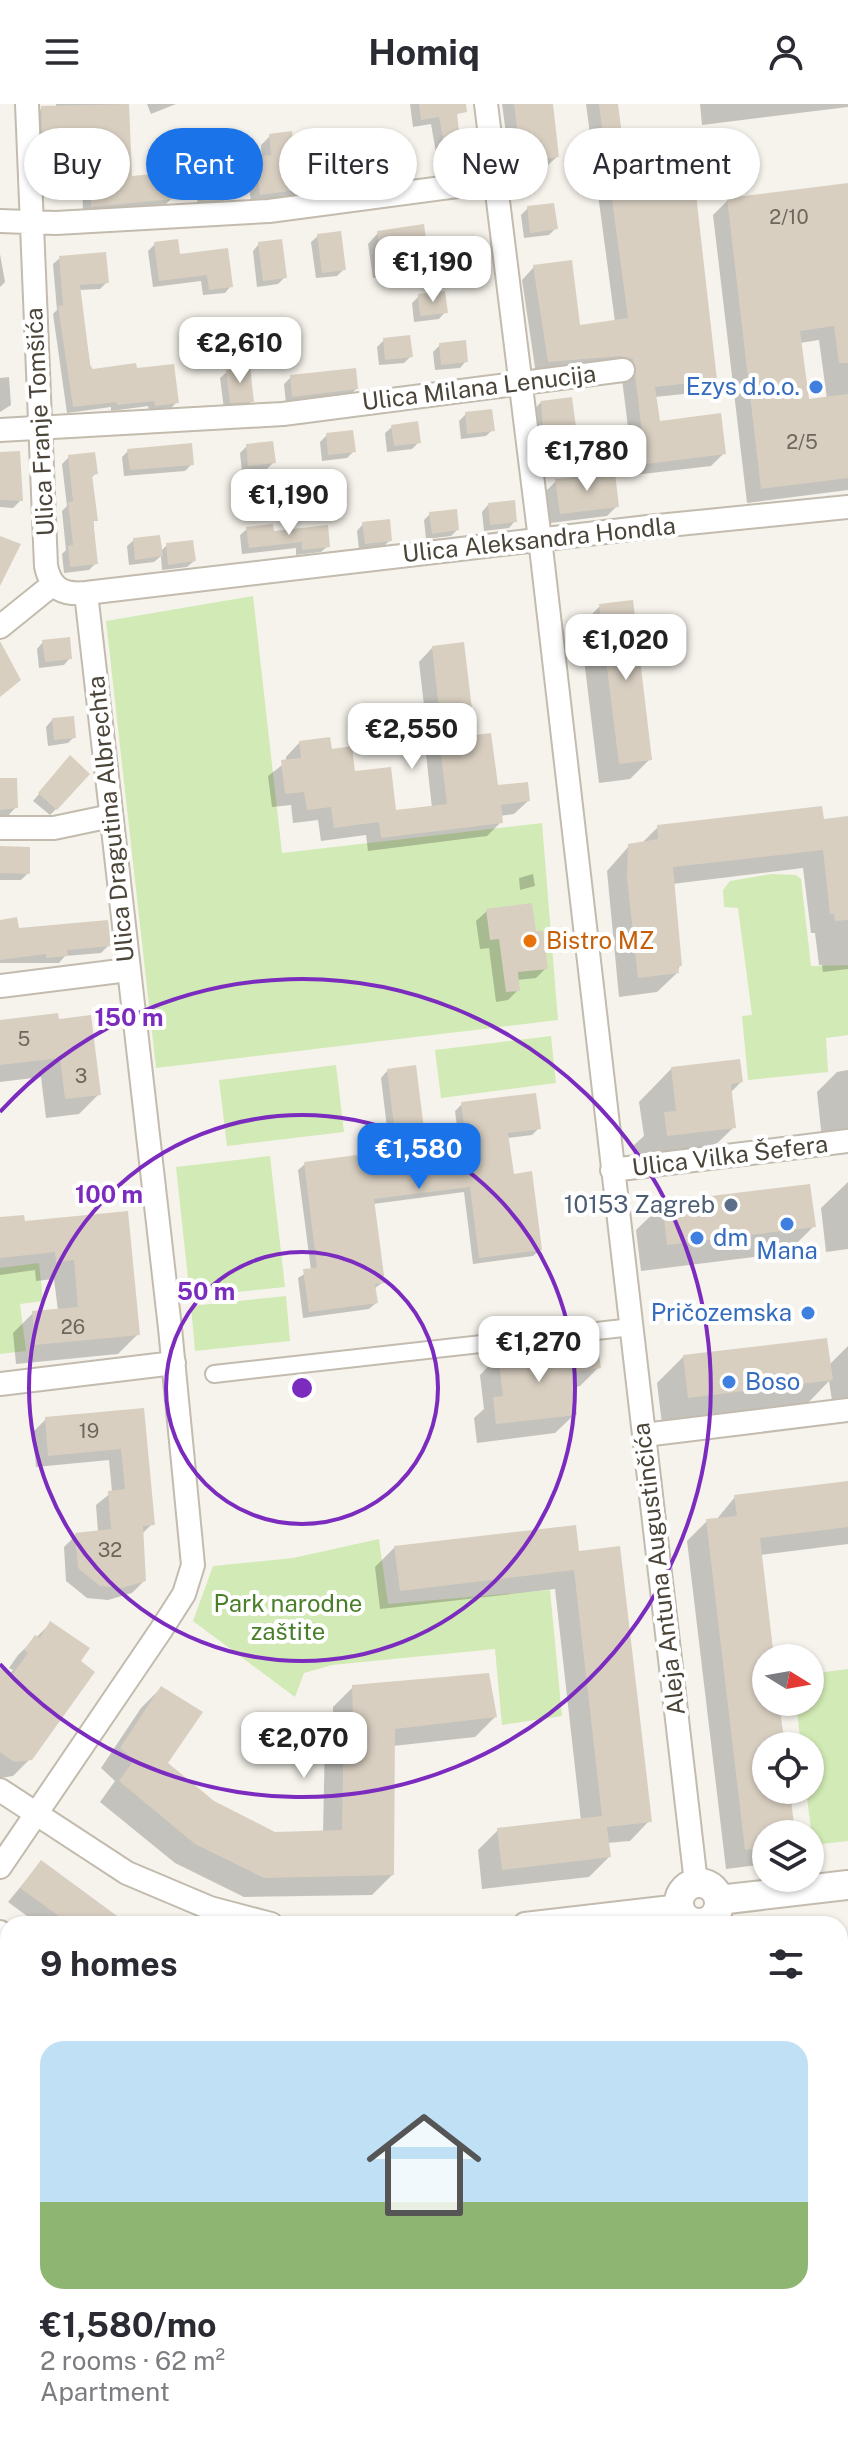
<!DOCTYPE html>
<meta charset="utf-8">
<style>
:root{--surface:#fff;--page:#f2f2f3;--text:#2b2b33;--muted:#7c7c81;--line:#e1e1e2;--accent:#1a73e8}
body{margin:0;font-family:"Public Sans",sans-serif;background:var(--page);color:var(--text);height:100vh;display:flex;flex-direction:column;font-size:30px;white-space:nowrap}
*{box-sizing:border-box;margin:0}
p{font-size:26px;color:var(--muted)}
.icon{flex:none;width:44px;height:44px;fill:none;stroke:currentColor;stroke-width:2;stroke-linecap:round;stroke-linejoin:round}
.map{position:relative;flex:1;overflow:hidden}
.details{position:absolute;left:0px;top:1812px;width:848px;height:536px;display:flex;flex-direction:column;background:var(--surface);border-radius:24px 24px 0 0;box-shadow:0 2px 6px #0004}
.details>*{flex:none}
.top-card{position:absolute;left:24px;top:24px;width:800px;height:72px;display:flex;gap:16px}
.needle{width:52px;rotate:101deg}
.buttons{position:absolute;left:752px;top:1540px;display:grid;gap:16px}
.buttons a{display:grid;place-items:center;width:72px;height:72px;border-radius:50%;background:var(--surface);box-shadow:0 2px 6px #0004;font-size:40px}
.price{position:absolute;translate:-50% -68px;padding:0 18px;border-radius:16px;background:#fff;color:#222;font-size:26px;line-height:52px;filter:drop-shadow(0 2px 4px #0008)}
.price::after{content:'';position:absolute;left:50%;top:48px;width:24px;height:18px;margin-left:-12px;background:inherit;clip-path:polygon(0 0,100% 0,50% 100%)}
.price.on{background:var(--accent);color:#fff}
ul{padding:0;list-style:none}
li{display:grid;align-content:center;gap:16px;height:424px;padding:0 40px}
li+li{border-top:2px solid var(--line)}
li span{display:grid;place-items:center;height:248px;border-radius:24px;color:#555}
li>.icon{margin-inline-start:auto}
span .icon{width:144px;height:144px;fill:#fffc;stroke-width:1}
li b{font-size:34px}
h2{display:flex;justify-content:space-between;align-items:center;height:96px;padding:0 40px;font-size:34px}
.tag{padding:0 28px;border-radius:36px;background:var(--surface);box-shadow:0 2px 6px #0004;font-size:28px;line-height:72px}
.tag.on{background:var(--accent);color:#fff}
header{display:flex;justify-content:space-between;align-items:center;height:104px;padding:0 40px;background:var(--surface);font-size:36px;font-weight:700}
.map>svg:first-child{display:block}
.green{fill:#d2eab5}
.shadow{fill:#0003;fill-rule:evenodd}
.building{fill:#d8cfc1}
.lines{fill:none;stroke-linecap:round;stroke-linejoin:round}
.pedestrian-casing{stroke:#c2bbae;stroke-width:20}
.minor-casing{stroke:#c2bbae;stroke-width:26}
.tertiary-casing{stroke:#c2bbae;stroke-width:32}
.pedestrian{stroke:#fff;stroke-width:16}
.minor{stroke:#fff;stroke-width:22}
.tertiary{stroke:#fff;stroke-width:28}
.ring{fill:none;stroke:#7b2cbf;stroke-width:4}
.shop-dot{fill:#3f7fe0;stroke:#fff;stroke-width:3}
.food-dot{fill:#e8710a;stroke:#fff;stroke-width:3}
.service-dot{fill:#5c6f8a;stroke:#fff;stroke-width:3}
.labels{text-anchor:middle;stroke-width:8;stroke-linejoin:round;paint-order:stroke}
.number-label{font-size:20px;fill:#6e675b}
.shop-label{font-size:24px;fill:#366cbe;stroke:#fff;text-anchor:end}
.street-label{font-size:24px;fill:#4b4439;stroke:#fff}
.food-label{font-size:24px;fill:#c56008;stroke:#fff;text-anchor:start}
.service-label{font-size:24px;fill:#4e5e75;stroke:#fff;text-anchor:end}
.park-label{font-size:24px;fill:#4a7f2a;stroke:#fff}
.centre{fill:#7b2cbf;stroke:#fff;stroke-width:4}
.ring-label{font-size:24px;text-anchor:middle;font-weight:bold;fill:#7b2cbf;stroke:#fff;stroke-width:8;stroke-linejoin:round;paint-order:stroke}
</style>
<header><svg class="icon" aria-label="menu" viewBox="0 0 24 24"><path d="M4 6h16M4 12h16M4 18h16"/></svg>Homiq<svg class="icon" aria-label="person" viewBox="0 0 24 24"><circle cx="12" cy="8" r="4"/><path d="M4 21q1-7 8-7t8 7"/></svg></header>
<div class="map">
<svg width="848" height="2348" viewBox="0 0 848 2348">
<rect width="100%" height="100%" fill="#f6f3ec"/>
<path class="green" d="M253,492L282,749L542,719L558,916L156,964L106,517Z
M771,770L796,771L801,775L811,862L848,861V931L826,934L828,968L748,976L742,912L752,911L738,804L724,803L723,786L730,777Z
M551,932L556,979L441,994L435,946Z
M336,961L344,1028L227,1042L219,976Z
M270,1052L285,1183L190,1193L176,1063Z
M39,1159L43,1197L20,1200L26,1247L0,1250V1164Z
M286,1192L290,1237L195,1247L191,1202Z
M379,1435L388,1500L550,1486L562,1612L502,1621L495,1545L332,1561L304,1569L295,1593L193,1517L213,1462L293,1454Z
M848,1565V1737L813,1741L806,1686H810V1642H801L796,1598H810V1570Z"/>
<path class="shadow" d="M56,0H126L130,74L172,94L163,103L83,111L82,65L35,66L33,13L42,4H56Z
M147,0H176L151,10Z
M410,0H454L458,38L467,66L458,74L441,77L431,20L413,23Z
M502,0H551L557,53L547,62L511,67Z
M586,0H616L624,66L715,276L703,288L655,293L658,320L724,349L711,362L634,371L621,267L536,270L522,176L534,163L578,223L615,218Z
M700,0H848V3L702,21Z
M270,32L292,49L334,80L325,89L251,99L247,64L262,54L261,41Z
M376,38L408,72L401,78L375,82L370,44Z
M201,62L226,95L220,101L198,102L194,69Z
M848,81V386L747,399L713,111L728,96ZM819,236L827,295L807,297L800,239Z
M528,104L556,124L549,131L524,134L521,111Z
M378,129L427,157L417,167L373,174L368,140Z
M318,132L344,165L337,172L316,174L311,138Z
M155,140L178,152L231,182L225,189L203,191L201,177L153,183L148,147Z
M259,140L285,173L278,180L257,183L253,147Z
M0,150L5,178L0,183Z
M60,154L107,178L100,185L79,186L91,267L135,266L177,298L170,305L149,307L148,302L111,307V303L67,309L53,210L57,206L53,160Z
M419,192L445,208L439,215L414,218L412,199Z
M384,236L411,252L404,259L379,261L377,243Z
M440,241L466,257L460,264L435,266L433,248Z
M227,268L252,297L246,303L224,305L220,274Z
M9,273L11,301L0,308V274Z
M291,273L356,285L350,291L286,299L284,280Z
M541,298L577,346L566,356L536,358L531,309Z
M466,310L492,326L486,332L461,335L459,317Z
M392,323L419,338L412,345L387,348L385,329Z
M327,331L354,347L347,354L322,357L320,338Z
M247,342L274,358L267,365L242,368L240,349Z
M128,347L192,360L185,367L124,372L122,353Z
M0,350L21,396L13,404L0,403Z
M69,353L96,369L91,374L96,459L89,466L64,469L62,450L66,446L62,407L67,402L62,360Z
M556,377L617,402L607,412L550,419L546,387Z
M488,401L515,417L509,424L484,427L482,408Z
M430,410L457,426L451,432L426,435L424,416Z
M363,420L390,436L383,443L359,445L357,427Z
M247,425L273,429L328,442L321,448L296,451V444L242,450L240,431Z
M134,436L160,448L167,441L194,457L187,463L162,466L161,452L154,458L129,461L127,442Z
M600,502L650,655L630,675L599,679L580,522Z
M43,538L70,554L64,561L39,564L37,545Z
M432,544L496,683L528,697L514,710L500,712L501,718L487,732L368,747L366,731L321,737L318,716L293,719L291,701L272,703L268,672L286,658V653L299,639L330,647L395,708L432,704L426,650L434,642L431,618L426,619L419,558Z
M52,616L74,633L68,639L48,642L46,623Z
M64,661L56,705L50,711L33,697Z
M0,676L16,703L6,714H0Z
M848,714V865L823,868L822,861H819L815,829H811L803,764L672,780L680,861L677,869L657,888L619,893L607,767L629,742L641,740L658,723Z
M0,745L28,769L21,776H0Z
M533,770L535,782L520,786L519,774Z
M487,807L534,830L546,864L536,874L517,876L518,886L508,896L496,898L489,844L480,845L476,817Z
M0,818L17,826L109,841L101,849L65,852L59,859H0Z
M56,911L99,990L79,1010L46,1014L41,973L0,978V918Z
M671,965L741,978L730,989L734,1023L701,1055L635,1063L633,1042L644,1032L639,998Z
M848,966V1032L822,1035L817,988L837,968Z
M387,967L423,1035L458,1031L455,1007L462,1000L539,1024L532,1031L507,1034L512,1072L540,1146L533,1152L473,1160L464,1088L373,1100L383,1178L374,1185L376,1199L369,1205L303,1214L298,1174L311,1166L298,1066L305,1060L356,1061L391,1057L381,974Z
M848,1078V1145L826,1148L821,1104Z
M663,1100L814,1122L787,1149L641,1167L636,1126Z
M126,1109L138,1230L118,1250L16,1260L13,1229L33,1209L58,1207L54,1175L36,1177L35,1166L0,1171V1115L23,1119Z
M848,1242V1301L833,1303L829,1277L805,1302L662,1320L657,1279L684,1252L829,1261Z
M499,1251L570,1257L599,1263L580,1282L573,1284L575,1310L555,1329L477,1339L474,1314L484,1305L480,1271Z
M142,1306L152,1420L141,1431L144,1477L132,1489L108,1496L87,1494L66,1477L64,1443L76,1431L98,1428L96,1401L112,1388L109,1356L36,1363L33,1328L46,1315Z
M848,1379V1440L760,1451L772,1554H766V1598H777L783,1642H766V1686H788L793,1730H766V1760L726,1765L687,1437L707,1417L716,1416L735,1393Z
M395,1443L577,1449L649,1717L630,1737L607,1739L609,1753L589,1773L482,1785L478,1746L498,1726L581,1717L555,1485L380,1505L375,1463Z
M51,1519L30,1655L13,1672L0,1674V1567L8,1572L13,1566L9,1564L18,1551Z
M353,1583L495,1613L475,1633L393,1642L392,1771L372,1791L244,1793L175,1759L100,1698L115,1677L101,1664L141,1604L161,1584L166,1659L213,1699L275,1730L323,1729L325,1635L333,1626V1603Z
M41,1758L125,1820H38L8,1798Z
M8,1917V1950L0,1944V1929Z
M848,1948V2348H661L660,2340H840V1949Z
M0,1985L8,1991V2148L0,2143Z
M1,2189L8,2193V2244L0,2238Z
M0,2285L8,2290V2338L0,2333Z
M11,2340H109L103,2348H22Z
M180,2340L183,2342L223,2340L218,2348H172Z
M254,2340H316L311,2348H265Z
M550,2340H577L578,2348H551Z"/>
<path class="building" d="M129,0L132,72L172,68L174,95L91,103L90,57L43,58L41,2Z
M419,0H466L467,8L457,10L460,36L463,35L469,66L450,69L439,13L421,16Z
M514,0H553L559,53L521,58Z
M599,0H618L626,63L692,55L717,276L655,283L660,317L721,309L726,350L646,360L633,255L621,252L548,258L533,161L572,156L580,221L628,214Z
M292,27L294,47L331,42L336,81L260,91L255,53L271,51L269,30Z
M404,32L410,73L381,76L375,36Z
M224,58L228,95L204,97L200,61Z
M848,79V259H839L834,222L800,227L809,295L848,290V374L761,385L727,94Z
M554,99L558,125L530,129L527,102Z
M424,120L429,157L382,164L377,127Z
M341,127L346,166L322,169L317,130Z
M178,135L180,150L228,144L233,183L209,186L207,171L159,177L154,138Z
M282,135L287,174L263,177L258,138Z
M106,148L109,179L80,181L90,261L93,265L136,259L137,264L174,260L179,299L155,302L154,297L117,301V298L73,303L58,202L63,201L59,152Z
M445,187L448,209L420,212L418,190Z
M410,231L413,253L385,256L383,234Z
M466,236L468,258L441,261L439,239Z
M250,263L254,298L230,299L226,266Z
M356,264L358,285L292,293L290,271Z
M572,293L579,347L545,349L541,297Z
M492,305L495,327L467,330L465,308Z
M418,317L421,339L394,342L391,321Z
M353,326L356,348L328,351L326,329Z
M273,337L276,359L248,362L246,340Z
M192,339L194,361L130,366L127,345Z
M20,347L23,397L0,396V348Z
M95,348L98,370L92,371L98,417H93L98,460L70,463L68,442L73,441L68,398L73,397L68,351Z
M615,369L619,403L560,410L555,375Z
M515,396L517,418L490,421L488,399Z
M457,405L459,426L432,430L429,408Z
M390,415L392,437L365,440L362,418Z
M273,420L274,427L328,421L330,443L302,446V438L249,444L246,423Z
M160,431L163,452L135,456L133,434Z
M0,432L21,440L0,482Z
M193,436L196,457L168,461L166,439Z
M633,496L652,656L619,660L599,500Z
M70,533L72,555L45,558L42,536Z
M0,537L21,576L0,593Z
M464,538L475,631L491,629L498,681L528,678L530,697L501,701L503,719L381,734L379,718L334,724L331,703L307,706L304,688L285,690L281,656L301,654L299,637L330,633L332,645L352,642L355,667L391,663L396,706L447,700L439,635L448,634L445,605L439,606L432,542Z
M74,612L76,634L54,636L52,614Z
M70,651L90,670L57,706L38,689Z
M0,674H17L18,704L0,706Z
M822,702L824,715L848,712V816L835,817L834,810H830L823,746L673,763L682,862H678L679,869L638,874L627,774L628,740L658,735L657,721Z
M0,742L30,743V770L0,769Z
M532,799L536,827H543L548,865L518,868L520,887L506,888L499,835L490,836L486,805Z
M17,813L19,824L108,816L111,842L67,846L68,852L46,854V850L0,856V816Z
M58,909L59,915L91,911L101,991L65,995L60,954L0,961V916Z
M740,955L743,978L731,980L736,1024L667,1032L664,1008L676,1007L671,963Z
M416,961L425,1033L465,1028L461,998L536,989L541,1025L508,1029L514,1070L532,1067L542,1146L479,1154L470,1083L374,1095L385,1179L375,1180L378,1199L309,1208L303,1165L317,1164L304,1058L357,1051L358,1059L398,1054L387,965Z
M810,1080L816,1123L667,1141L662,1098Z
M128,1107L140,1231L35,1241L32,1207L78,1203L74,1156L56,1158L55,1148L0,1154V1113L24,1111L25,1117Z
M827,1234L833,1276L688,1294L683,1251Z
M571,1241L572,1254L599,1250L601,1264L573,1268L577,1311L496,1320L493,1293L503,1292L498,1250Z
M144,1304L155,1421L143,1422L146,1477L122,1484L100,1482L78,1464L75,1429L111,1425L108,1387L125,1385L121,1345L48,1352L45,1313Z
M848,1377V1423L760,1434L774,1554H766V1598H779L785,1642H766V1686H790L795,1730H766V1743L745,1746L706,1415L737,1412L734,1391Z
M576,1421L579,1447L620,1442L652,1718L607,1723L611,1753L502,1766L497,1724L602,1712L574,1466L400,1487L394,1442Z
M50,1517L90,1544L81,1557L95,1568L32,1656L14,1658L0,1648V1564L11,1572L28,1549L24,1546L35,1531L40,1534Z
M489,1569L497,1613L395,1625L394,1771L264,1774L195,1740L119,1677L134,1656L120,1644L161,1582L203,1608L168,1659L214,1697L275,1728L342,1726L344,1613H353L352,1581Z
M41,1756L128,1820H70L20,1784Z"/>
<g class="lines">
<defs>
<path id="pedestrian" d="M214,1270L632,1223"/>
<path id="minor" d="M27,0L46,462C51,486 64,491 86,489L648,423L848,403
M486,0L542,452L696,1779
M0,117L56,119L269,107L495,77
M0,326L283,310L623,266
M0,523L52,481
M0,724H54L111,712
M0,882L128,866
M612,1066L848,1037
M0,1280L174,1259
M644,1331L848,1306
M0,1686L127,1769L210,1804L271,1820
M0,1763L161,1526L184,1490L193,1461L170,1224L86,489
M525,1820L680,1802
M0,1828L8,1835
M0,1952L8,1958
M0,2146L8,2152
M0,2342L9,2348
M146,2348L152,2340"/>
<path id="tertiary" d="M679 1799a20 20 0 1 1 40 0a20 20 0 1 1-40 0Z
M719,1796L848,1781
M354,2348L359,2340"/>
</defs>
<use href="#pedestrian" class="pedestrian-casing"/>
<use href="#minor" class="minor-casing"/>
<use href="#tertiary" class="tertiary-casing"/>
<use href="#pedestrian" class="pedestrian"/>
<use href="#minor" class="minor"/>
<use href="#tertiary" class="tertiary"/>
</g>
<g class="ring">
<circle cx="302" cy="1284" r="136"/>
<circle cx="302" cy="1284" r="273"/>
<path d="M0 1008A409 409 0 1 1 0 1560"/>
</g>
<g class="shop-dot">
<circle cx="816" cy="283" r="8"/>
<circle cx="787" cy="1120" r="8"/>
<circle cx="697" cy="1134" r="8"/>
<circle cx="808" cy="1209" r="8"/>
<circle cx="729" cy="1278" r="8"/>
</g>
<circle class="food-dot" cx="530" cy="837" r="8"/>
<circle class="service-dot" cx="731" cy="1101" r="8"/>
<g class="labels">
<g class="number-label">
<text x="789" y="120">2/10</text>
<text x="802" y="345">2/5</text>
<text x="24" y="942">5</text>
<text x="81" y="979">3</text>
<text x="73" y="1230">26</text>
<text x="89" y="1334">19</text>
<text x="110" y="1453">32</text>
</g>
<g class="shop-label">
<text x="800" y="291">Ezys d.o.o.</text>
<text x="713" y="1142" text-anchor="start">dm</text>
<text x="787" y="1155" text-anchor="middle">Mana</text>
<text x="792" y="1217">Pričozemska</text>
<text x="745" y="1286" text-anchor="start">Boso</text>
</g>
<g class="street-label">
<text transform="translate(479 284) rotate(-7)" y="8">Ulica Milana Lenucija</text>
<text transform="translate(40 318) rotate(-93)" y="8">Ulica Franje Tomšića</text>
<text transform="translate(539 436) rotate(-6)" y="8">Ulica Aleksandra Hondla</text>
<text transform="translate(111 715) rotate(-96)" y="8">Ulica Dragutina Albrechta</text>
<text transform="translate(730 1052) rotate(-7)" y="8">Ulica Vilka Šefera</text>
<text transform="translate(659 1465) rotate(-97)" y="8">Aleja Antuna Augustinčića</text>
</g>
<g class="food-label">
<text x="546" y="845">Bistro MZ</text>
</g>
<g class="service-label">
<text x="715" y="1109">10153 Zagreb</text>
</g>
<g class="park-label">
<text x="288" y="1508">Park narodne<tspan x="288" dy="28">zaštite</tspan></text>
</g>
</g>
<circle cx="302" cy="1284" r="12" class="centre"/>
<g class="ring-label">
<text x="129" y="922">150 m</text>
<text x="109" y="1099">100 m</text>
<text x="206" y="1196">50 m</text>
</g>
</svg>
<div class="buttons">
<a><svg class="needle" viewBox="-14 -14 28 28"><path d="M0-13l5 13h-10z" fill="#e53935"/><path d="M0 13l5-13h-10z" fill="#7c7c81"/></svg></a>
<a><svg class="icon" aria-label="locate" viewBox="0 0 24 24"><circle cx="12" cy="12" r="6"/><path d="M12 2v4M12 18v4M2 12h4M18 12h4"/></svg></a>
<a><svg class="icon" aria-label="layers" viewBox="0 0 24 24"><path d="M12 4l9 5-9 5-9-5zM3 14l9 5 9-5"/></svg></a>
</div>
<b class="price" style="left:433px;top:200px">€1,190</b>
<b class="price" style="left:240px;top:281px">€2,610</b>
<b class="price" style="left:587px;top:389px">€1,780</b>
<b class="price" style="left:289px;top:433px">€1,190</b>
<b class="price" style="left:626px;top:578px">€1,020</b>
<b class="price" style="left:412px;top:667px">€2,550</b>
<b class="price on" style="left:419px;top:1087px">€1,580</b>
<b class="price" style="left:539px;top:1280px">€1,270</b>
<b class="price" style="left:304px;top:1676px">€2,070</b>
<div class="top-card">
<a class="tag">Buy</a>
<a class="tag on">Rent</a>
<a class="tag">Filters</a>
<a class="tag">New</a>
<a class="tag">Apartment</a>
</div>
<section class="details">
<h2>9 homes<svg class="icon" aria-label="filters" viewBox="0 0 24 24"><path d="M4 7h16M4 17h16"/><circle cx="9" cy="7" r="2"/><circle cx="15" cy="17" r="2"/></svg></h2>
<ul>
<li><span style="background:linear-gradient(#bfe0f5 65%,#8fb573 0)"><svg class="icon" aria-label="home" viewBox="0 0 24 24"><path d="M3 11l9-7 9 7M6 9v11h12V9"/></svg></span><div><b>€1,580/mo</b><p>2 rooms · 62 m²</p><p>Apartment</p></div></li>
</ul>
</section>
</div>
